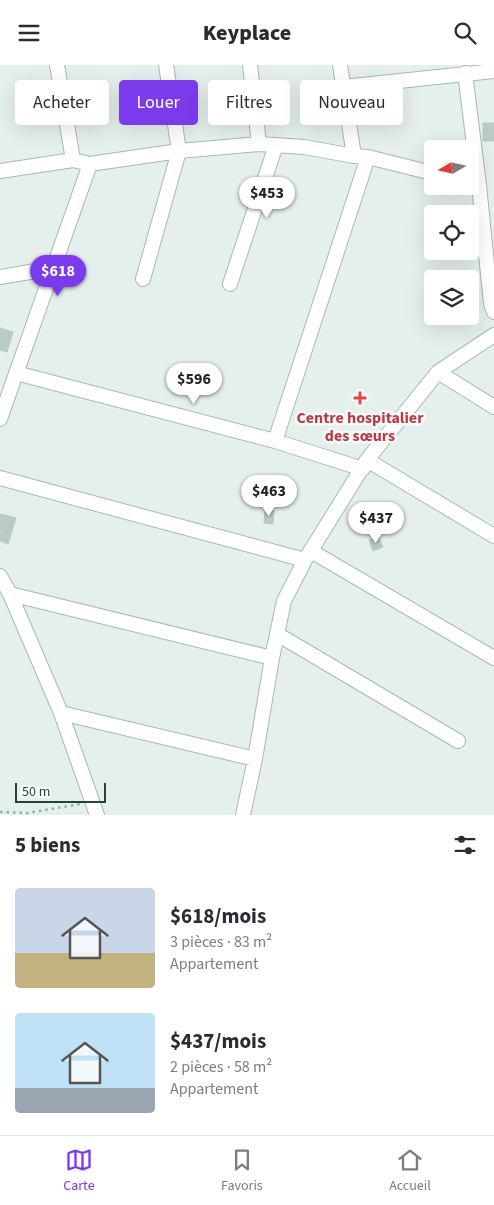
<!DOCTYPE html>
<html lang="fr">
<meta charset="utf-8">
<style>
:root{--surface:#fff;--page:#f7f7f7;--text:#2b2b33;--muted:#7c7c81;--line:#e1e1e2;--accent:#7c3aed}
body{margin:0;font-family:"Source Sans 3",sans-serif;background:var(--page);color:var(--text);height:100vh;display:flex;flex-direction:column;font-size:19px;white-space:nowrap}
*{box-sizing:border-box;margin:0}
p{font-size:16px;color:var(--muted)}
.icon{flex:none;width:28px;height:28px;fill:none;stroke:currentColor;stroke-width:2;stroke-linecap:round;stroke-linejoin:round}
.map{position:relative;height:750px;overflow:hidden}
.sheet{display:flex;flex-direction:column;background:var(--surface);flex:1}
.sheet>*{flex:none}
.top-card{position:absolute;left:15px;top:15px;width:465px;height:45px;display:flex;gap:10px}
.needle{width:32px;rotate:261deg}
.tools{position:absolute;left:424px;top:75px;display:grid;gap:10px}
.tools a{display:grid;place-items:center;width:55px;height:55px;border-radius:5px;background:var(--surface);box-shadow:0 5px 20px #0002;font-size:25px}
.scale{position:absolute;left:15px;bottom:12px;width:91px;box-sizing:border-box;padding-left:5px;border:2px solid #22443d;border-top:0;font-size:14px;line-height:18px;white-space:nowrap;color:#22443d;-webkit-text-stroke:4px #f7fbf9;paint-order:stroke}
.price{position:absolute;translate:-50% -42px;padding:0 11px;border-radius:18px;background:#fff;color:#222;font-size:16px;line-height:32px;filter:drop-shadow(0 1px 2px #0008)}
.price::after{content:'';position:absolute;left:50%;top:30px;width:15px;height:11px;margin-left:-8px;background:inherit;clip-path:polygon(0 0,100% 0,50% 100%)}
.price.current{background:var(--accent);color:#fff}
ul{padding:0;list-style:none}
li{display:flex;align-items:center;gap:15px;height:125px;padding:0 15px}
li span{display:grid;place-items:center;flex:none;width:140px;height:100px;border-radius:5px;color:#555}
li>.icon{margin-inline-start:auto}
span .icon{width:60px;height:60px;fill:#fffc;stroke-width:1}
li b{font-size:21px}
h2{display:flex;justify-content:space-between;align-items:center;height:60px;padding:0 15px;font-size:21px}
.pill{padding:0 18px;border-radius:5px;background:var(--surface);box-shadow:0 5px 20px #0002;font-size:18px;line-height:45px}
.pill.current{background:var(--accent);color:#fff}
header{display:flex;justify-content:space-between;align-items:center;height:65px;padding:0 15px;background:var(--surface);font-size:22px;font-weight:800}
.tab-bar{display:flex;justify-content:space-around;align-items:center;height:70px;border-top:1px solid var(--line);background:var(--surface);font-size:14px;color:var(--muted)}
.tab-bar a{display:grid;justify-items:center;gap:2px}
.tab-bar .current{color:var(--accent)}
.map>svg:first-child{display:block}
.building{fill:#bacbc5;stroke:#b7cac4}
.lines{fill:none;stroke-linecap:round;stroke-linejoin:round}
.street-casing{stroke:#a7b9b4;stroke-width:16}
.path{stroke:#83b6aa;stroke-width:2.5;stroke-dasharray:2.5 4;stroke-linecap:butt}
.street{stroke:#fff;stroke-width:14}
.health-dot{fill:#e0444e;stroke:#f7fbf9;stroke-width:2}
.labels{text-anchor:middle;stroke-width:5;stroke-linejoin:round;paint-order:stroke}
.health-label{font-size:16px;font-weight:bold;fill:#be3a42;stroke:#f7fbf9}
</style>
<header><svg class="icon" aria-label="menu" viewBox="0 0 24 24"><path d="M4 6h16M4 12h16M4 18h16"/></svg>Keyplace<svg class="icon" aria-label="search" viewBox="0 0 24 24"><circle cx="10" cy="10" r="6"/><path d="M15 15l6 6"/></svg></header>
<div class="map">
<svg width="494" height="750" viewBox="0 0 494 750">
<rect width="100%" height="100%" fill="#e5f0ec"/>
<path class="building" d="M483,58H494V76H483Z
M0,263L13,267L7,287L0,285Z
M265,445L274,446L273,459L264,458Z
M1,449L16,453L8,479L0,476L1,464L0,463V452Z
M378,471L383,482L373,486L369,475Z"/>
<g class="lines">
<defs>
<path id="street" d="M57,0L73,95
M250,0L259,79
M340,0L354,91
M465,8L479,120L491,239L494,247
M343,22L494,6
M0,106L73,95L90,99L179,86L259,79L304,82L354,91L368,92L432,108
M0,212L53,203
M143,214L179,86L166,0
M230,219L276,80
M438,307L494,342
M16,308L275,376L363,404
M0,354L90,99
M275,376L368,92
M367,395L494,471
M0,413L305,495
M311,486L494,593
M0,511L10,529L61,648L97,750
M10,529L272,593
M277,569L458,676
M61,648L255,694
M243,750L255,694L272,593L284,536L305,495L367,395L438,307L494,270"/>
</defs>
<use href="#street" class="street-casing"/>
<path class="path" d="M0,747L28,748L80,739"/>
<use href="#street" class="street"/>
</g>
<path class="health-dot" d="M357.5 325.5h5v5h5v5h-5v5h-5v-5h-5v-5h5z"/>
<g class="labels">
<g class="health-label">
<text x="360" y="358">Centre hospitalier<tspan x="360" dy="18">des sœurs</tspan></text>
</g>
</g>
</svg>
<div class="tools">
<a><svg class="needle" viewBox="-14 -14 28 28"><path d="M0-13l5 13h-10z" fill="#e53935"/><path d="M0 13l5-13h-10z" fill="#7c7c81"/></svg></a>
<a><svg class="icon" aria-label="locate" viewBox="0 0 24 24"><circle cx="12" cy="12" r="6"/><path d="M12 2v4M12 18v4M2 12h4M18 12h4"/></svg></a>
<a><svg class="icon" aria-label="layers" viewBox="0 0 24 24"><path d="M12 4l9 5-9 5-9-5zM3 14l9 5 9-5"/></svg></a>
</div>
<div class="scale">50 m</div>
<b class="price" style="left:267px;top:154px">$453</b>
<b class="price current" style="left:58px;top:232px">$618</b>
<b class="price" style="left:194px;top:340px">$596</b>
<b class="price" style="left:269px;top:452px">$463</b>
<b class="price" style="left:376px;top:479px">$437</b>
<div class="top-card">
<a class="pill">Acheter</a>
<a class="pill current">Louer</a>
<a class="pill">Filtres</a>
<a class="pill">Nouveau</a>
</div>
</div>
<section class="sheet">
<h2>5 biens<svg class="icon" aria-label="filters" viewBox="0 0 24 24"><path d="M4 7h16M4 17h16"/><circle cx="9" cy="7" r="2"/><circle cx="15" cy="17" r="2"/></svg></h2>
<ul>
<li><span style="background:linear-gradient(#c9d6e8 65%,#c2b280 0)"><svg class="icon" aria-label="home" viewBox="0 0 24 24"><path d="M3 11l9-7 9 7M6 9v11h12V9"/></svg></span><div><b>$618/mois</b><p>3 pièces · 83 m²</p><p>Appartement</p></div></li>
<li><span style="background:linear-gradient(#bfe0f5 75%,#9aa5b1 0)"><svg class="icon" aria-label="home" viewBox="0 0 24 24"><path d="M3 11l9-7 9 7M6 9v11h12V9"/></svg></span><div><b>$437/mois</b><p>2 pièces · 58 m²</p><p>Appartement</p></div></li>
</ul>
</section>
<nav class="tab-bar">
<a class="current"><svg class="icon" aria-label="map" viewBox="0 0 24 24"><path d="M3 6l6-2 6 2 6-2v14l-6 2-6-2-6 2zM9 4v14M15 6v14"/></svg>Carte</a>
<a><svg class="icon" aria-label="saved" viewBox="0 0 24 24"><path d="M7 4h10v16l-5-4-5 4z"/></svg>Favoris</a>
<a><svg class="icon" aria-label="home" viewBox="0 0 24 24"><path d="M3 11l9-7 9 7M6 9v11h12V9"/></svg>Accueil</a>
</nav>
